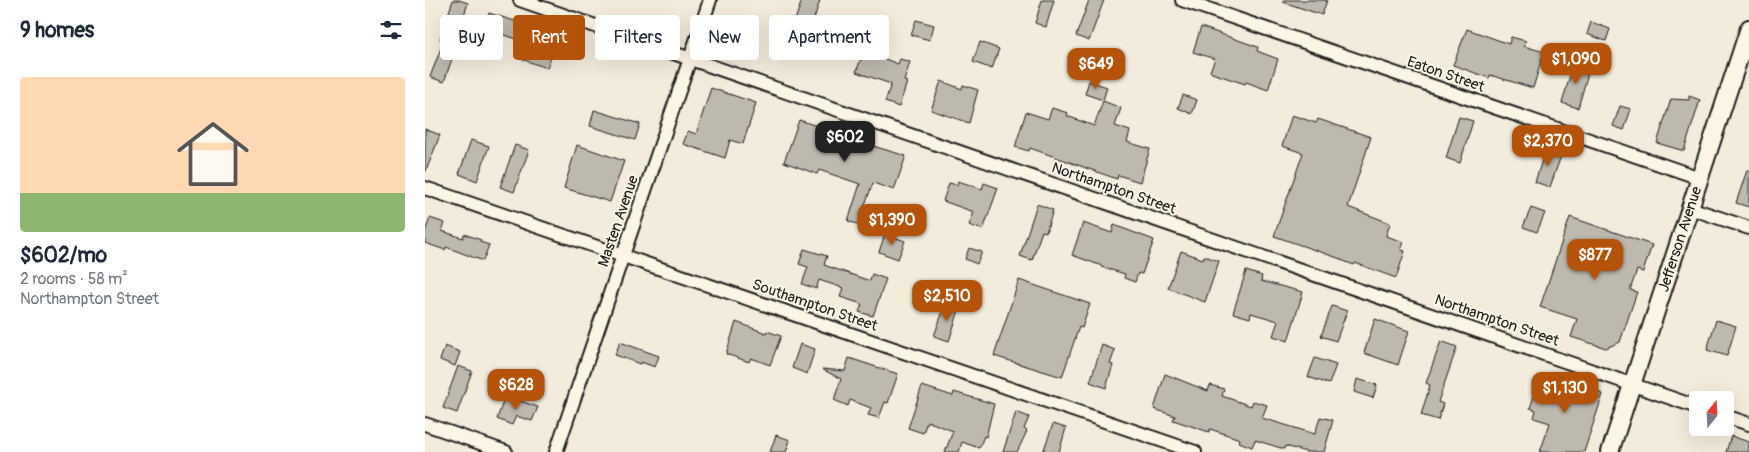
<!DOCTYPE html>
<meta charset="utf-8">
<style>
:root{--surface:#fff;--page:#f6f6f7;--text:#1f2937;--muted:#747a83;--line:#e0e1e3;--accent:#b45309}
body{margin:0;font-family:Pangolin,sans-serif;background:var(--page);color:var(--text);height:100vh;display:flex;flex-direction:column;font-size:19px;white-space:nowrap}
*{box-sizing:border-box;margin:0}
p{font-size:16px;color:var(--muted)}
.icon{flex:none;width:28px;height:28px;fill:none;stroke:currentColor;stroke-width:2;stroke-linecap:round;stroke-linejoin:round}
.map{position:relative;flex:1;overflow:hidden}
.details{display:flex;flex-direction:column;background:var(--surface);width:425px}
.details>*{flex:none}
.guide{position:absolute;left:15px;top:15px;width:475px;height:45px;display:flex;gap:10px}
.needle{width:32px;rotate:18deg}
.controls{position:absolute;left:1264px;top:391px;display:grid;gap:10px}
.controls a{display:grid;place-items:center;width:45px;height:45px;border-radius:5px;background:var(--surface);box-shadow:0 5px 20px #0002;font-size:25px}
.price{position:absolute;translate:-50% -42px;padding:0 11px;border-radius:10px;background:var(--accent);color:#fff;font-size:16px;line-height:32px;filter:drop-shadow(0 1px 2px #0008)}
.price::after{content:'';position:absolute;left:50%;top:30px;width:15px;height:11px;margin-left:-8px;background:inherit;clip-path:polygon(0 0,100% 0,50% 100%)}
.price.selected{background:#222;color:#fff}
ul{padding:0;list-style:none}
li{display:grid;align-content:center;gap:10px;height:265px;padding:0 20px}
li+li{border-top:1px solid var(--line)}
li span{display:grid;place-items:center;height:155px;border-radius:5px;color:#555}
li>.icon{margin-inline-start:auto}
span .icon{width:90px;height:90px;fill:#fffc;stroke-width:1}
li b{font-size:21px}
h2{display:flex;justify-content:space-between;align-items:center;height:60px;padding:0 20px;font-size:21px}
.chip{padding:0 18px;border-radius:5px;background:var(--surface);box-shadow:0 5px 20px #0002;font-size:18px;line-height:45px}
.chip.selected{background:var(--accent);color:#fff}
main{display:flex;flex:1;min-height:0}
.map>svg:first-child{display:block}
.building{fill:#beb9ae;stroke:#1c1c1c}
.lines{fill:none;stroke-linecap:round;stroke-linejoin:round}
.minor-casing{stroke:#1c1c1c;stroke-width:16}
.tertiary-casing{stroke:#1c1c1c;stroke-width:20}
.minor{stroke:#fcf5e5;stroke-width:12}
.tertiary{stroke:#fcf5e5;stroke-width:16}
.labels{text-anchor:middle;stroke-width:4;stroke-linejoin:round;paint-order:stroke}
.street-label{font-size:15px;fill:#1c1c1c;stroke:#fcf5e5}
</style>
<main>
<section class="details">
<h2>9 homes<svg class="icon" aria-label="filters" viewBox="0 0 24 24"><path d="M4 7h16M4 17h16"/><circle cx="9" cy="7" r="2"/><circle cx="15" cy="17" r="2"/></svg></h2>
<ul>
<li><span style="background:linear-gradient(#ffd9b3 75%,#8fb573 0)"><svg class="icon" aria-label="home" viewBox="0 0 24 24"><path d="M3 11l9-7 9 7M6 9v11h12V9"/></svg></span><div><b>$602/mo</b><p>2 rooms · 58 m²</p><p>Northampton Street</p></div></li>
</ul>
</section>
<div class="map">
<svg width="1324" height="452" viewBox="0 0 1324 452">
<rect width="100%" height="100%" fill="#f3ecdd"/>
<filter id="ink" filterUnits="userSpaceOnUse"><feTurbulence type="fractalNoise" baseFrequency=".02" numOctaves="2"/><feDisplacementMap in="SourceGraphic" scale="10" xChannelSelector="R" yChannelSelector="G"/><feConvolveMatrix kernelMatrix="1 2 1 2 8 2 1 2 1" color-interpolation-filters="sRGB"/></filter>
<g filter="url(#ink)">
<path class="building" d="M28,0H34L43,3L28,49L30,50L19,82L5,77L19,40L15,39Z
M377,0H395L386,28L369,23Z
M617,0H629L621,27L610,23Z
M664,0H679L664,41L651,36Z
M858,0H902L897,15L858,2Z
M64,13L115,29L133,37L122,68L90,57L96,40L72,33L67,48L54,43Z
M491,20L509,25L505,40L486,35Z
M1166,22L1185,29L1181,41L1162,34Z
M776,27L833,47L832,51L853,59L843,90L821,82L820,84L787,73L785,71L790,59L768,52Z
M1042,29L1084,44L1086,37L1101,41L1099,46L1119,52L1108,88L1065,75L1064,78L1028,65Z
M555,42L574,49L567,69L548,62Z
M439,51L473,64L475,59L485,62L479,81L482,82L474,107L460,102L466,84L431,72Z
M1149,62L1165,66L1153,108L1137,103Z
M516,81L537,89L538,85L553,90L544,123L506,110Z
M664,81L682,87L678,100L660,94Z
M286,88L331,103L318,144L305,140L300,158L258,144L263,131L271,134Z
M758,95L772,100L767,114L753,108Z
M1264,96L1275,100L1259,151L1232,143L1246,99L1264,100Z
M678,101L696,108L690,126L705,131L702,142L725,149L715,182L693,175L692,179L605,148L604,151L590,147L601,112L623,119L627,108L643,113L642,116L669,126Z
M1195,106L1206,109L1199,130L1188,126Z
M169,110L215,124L210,140L165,126Z
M867,115L891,123L893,119L946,137L923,207L965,223L961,236L979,242L976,250L980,251L971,278L930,263L929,265L916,260V259L849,236L878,153L857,146Z
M1034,117L1048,121L1035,163L1021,158Z
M374,120L407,131L405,137L446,151L448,146L481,156L469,190L448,183L438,210L445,212L441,227L423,221L435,184L394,170L392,174L359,162Z
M0,129L15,135L1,171H0Z
M46,140L64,146L52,181L34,174Z
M90,145L104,150L89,192L75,187Z
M152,145L199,161L185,202L139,188Z
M1121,148L1137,153L1125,187L1110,182Z
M1322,170H1324V207L1311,203Z
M533,181L557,189L559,183L573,188L558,230L544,225L549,212L518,201L524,183L532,185Z
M612,204L628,210L621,232L617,231L607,260L595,256Z
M1106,208L1120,213L1112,232L1098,227Z
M1145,217L1227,245L1218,272L1212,270L1205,290L1212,292L1195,342L1181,348L1146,337L1152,319L1115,307Z
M5,218L20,223L17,231L38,238L39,234L56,240L55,242L64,245L58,261L21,247L20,250L0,243V232Z
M658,223L687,233L689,225L729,240L717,274L713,273L710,282L699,278L700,274L676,267L677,266L647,255Z
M460,234L480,241L473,259L454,252Z
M544,248L557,252L552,264L540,259Z
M379,249L402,256L399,265L445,281L447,274L461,279L448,316L434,312L437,304L415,297L418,288L394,280L391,289L377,284L383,267L374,264Z
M756,251L778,259L779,256L794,261L780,302L743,288Z
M821,271L837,276L836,281L878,292L863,341L848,336L853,321L826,313L825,318L808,313Z
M594,280L665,304L657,328L654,327L637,377L569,356Z
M521,303L535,307L524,341L509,336Z
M907,306L922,311L911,341L896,336Z
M950,319L984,331L973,365L939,353Z
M1291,320L1311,326L1302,356L1282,350Z
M311,322L341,333L342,331L356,336L345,365L326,358L324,362L301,354Z
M1016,341L1032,347L1013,402L1018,404L1013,420L996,415L1005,385L1001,383Z
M195,342L234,356L230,367L216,362L215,364L190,355Z
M375,344L390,349L382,374L367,368Z
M677,345L690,350L685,364L688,365L681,388L665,382Z
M20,346L35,352L30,366L15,360Z
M424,358L473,374L463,403L460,402L454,418L443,415L446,408L425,400L423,406L409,400L416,379L397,369L420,371Z
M890,358L911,365L904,384L883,377Z
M33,366L47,371L32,413L18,408Z
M740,374L783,391L785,385L799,389L797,396L826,406L828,401L842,405L837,418L890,434L895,417L908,420L899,452H881L860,446L859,449L830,440L827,447L814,442L815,439L785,429L784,432L748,420L750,416L729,409Z
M1116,375L1178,394L1159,452H1115L1125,423L1109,418L1111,410L1105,408Z
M932,379L952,385L948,398L929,392Z
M497,386L528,396L529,392L569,404L561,437L559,436L554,448L537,442L534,452H520L528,431L502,421L498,433L483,428Z
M80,396L113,407L107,421L91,416L87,425L72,419Z
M591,412L604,417L599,429L602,431L592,452H578Z
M628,424L641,428L634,452H618Z
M351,435L365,440L361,452H345Z
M1306,436L1324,442V452H1301Z"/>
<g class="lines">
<defs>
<path id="minor" d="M95,0L1272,407
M757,0L1275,178
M0,188L770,452
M1265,208L1324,228
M1300,416L1324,424
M0,424L81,452
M131,452L285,0"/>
<g id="tertiary">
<path id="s1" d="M1185,452L1324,28"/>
</g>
</defs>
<use href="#minor" class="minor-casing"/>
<use href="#tertiary" class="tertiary-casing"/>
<use href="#minor" class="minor"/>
<use href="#tertiary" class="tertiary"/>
</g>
</g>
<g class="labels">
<g class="street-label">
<text transform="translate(1021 74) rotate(19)" y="5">Eaton Street</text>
<text transform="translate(689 188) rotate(19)" y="5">Northampton Street</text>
<text transform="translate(193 221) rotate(-71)" y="5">Masten Avenue</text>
<text dy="5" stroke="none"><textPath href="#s1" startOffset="224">Jefferson Avenue</textPath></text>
<text transform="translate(390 305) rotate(19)" y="5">Southampton Street</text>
<text transform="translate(1072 320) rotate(19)" y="5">Northampton Street</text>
</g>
</g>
</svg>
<div class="controls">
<a><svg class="needle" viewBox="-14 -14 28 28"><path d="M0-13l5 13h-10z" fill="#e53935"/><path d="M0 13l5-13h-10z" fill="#747a83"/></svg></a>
</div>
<b class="price" style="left:1151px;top:85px">$1,090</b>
<b class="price" style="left:671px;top:90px">$649</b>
<b class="price selected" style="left:420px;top:163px">$602</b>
<b class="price" style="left:1123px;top:167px">$2,370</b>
<b class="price" style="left:467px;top:246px">$1,390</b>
<b class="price" style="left:1170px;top:281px">$877</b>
<b class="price" style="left:522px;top:322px">$2,510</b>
<b class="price" style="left:91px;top:411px">$628</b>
<b class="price" style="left:1140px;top:414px">$1,130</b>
<div class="guide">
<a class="chip">Buy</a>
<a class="chip selected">Rent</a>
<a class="chip">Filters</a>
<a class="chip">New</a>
<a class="chip">Apartment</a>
</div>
</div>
</main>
